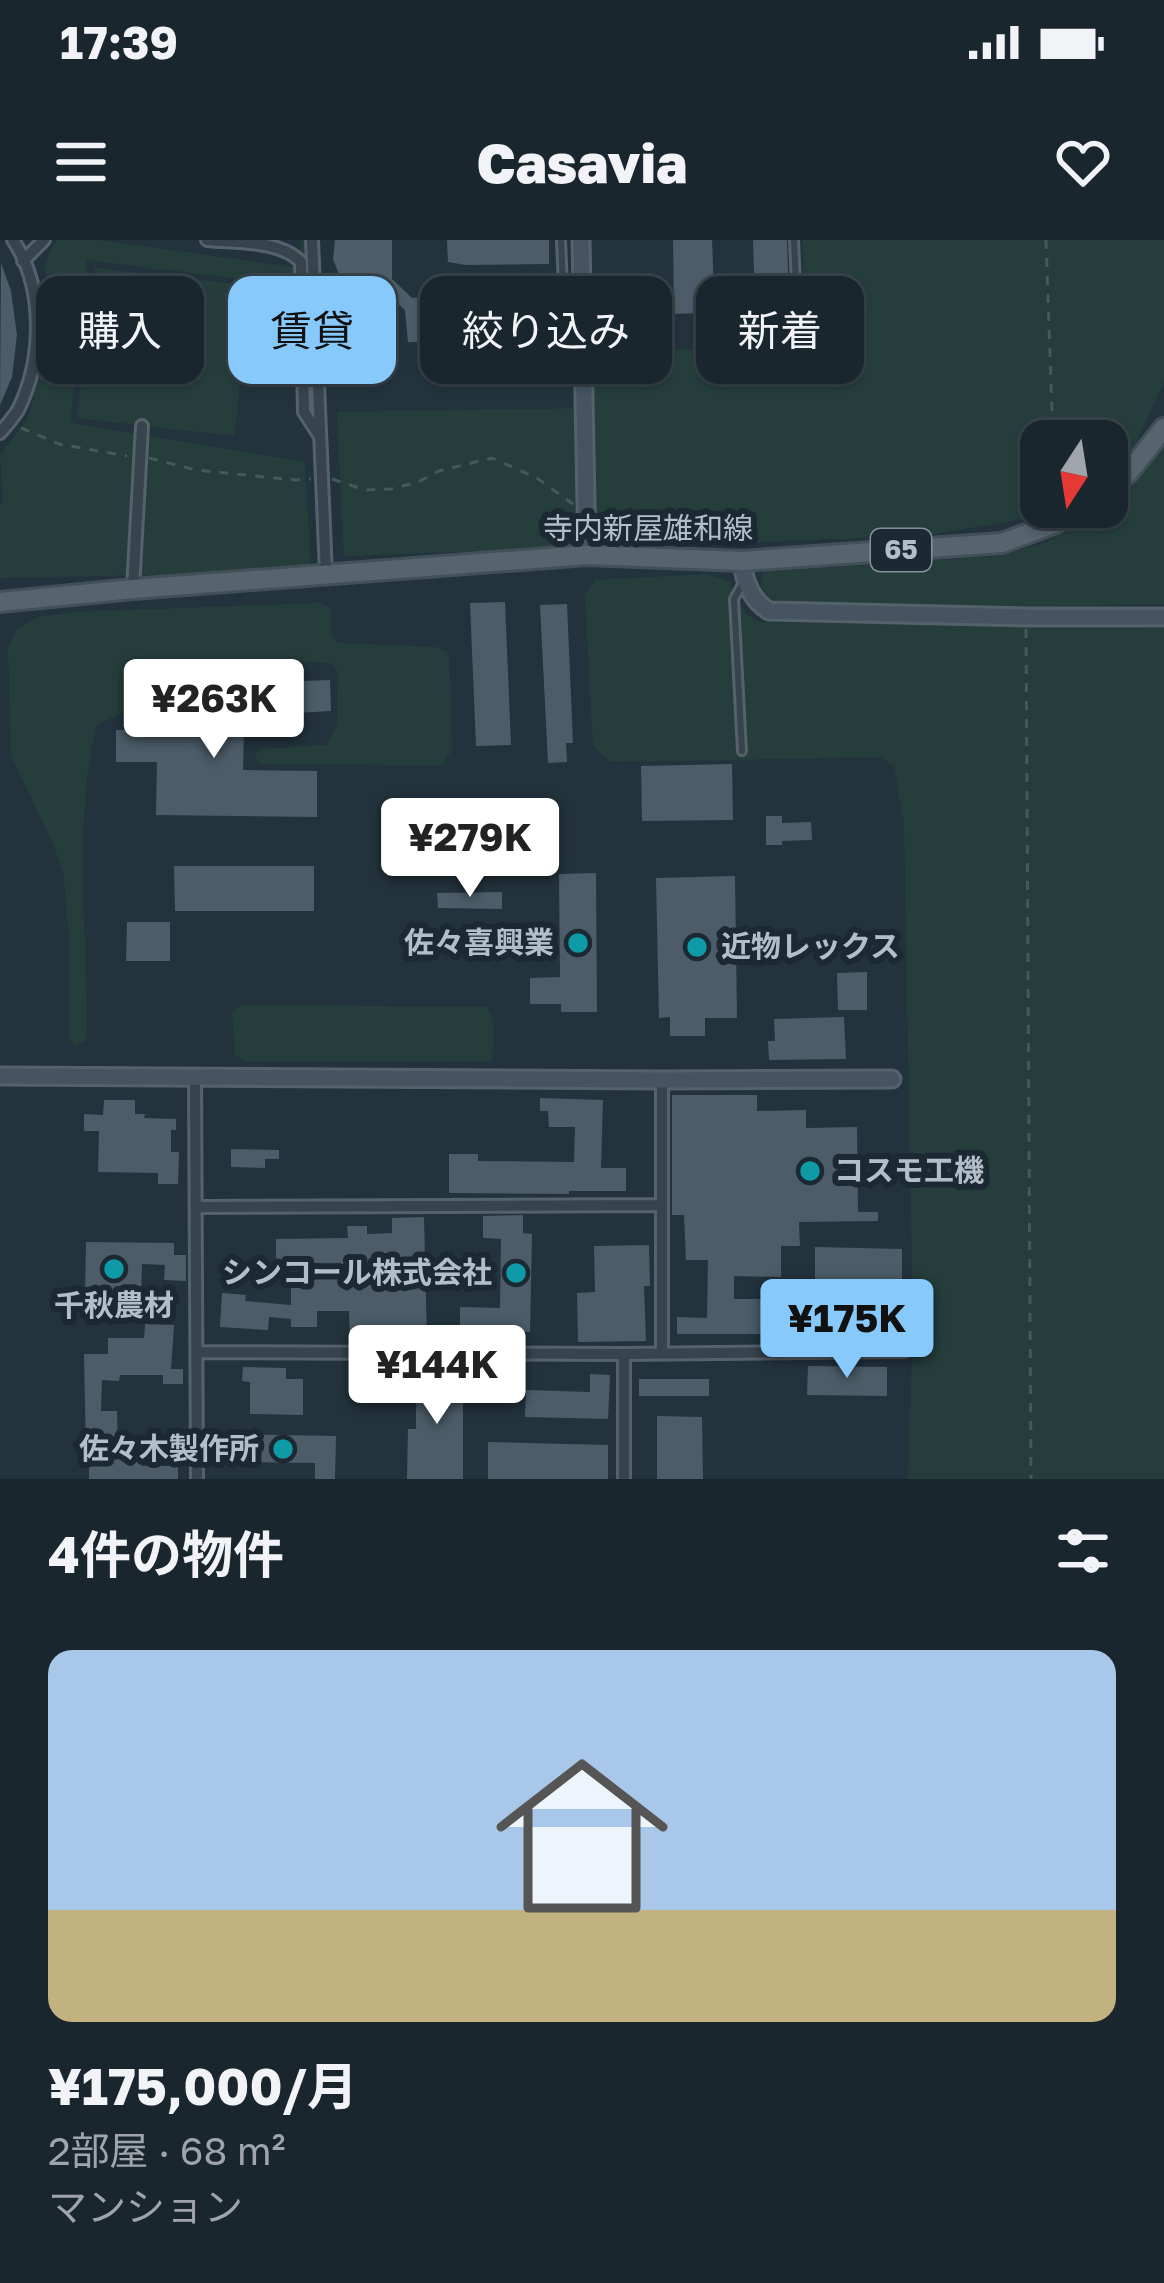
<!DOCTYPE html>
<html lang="ja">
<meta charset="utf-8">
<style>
:root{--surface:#1a262e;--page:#232e36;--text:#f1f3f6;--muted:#9fa5aa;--line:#38434a;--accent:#86c9fa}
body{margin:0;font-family:"Golos Text","Noto Sans JP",sans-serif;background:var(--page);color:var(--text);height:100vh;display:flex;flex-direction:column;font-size:45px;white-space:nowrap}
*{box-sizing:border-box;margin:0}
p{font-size:39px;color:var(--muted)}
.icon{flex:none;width:66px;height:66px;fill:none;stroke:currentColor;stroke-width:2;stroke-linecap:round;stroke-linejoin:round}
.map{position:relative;height:1239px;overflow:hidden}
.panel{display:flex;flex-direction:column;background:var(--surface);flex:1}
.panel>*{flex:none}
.banner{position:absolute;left:36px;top:36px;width:1092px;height:108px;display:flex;gap:24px}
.needle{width:78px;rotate:192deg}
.tools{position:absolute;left:1020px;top:180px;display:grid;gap:24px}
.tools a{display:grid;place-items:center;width:108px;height:108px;border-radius:24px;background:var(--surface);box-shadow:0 3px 9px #0004,0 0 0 3px var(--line);font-size:60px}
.price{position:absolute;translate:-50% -102px;padding:0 27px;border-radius:12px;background:#fff;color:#222;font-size:39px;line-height:78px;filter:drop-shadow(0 3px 6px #0008)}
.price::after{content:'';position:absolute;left:50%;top:72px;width:36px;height:27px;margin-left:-18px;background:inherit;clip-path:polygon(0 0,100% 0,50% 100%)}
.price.active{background:var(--accent);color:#111}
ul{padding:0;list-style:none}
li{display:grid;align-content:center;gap:24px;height:636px;padding:0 48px}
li+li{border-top:3px solid var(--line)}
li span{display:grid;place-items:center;height:372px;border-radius:24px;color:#555}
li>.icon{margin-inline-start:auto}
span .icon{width:216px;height:216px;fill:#fffc;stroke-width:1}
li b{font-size:51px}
h2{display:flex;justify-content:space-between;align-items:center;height:144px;padding:0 48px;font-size:51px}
.tag{padding:0 42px;border-radius:24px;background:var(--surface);box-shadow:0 3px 9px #0004,0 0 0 3px var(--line);font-size:42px;line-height:108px}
.tag.active{background:var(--accent);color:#111}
.status{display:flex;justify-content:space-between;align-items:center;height:84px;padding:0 60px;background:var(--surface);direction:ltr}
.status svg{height:33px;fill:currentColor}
header{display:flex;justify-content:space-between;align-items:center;height:156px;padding:0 48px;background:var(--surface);font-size:54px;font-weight:800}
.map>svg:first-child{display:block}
.green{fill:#253e3c}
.building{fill:#4c5d69}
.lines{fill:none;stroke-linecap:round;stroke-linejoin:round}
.lane-casing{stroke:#55626b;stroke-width:12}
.street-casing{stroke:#55626b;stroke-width:16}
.secondary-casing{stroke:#55626b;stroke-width:21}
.primary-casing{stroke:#435059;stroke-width:24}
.path{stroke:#435a59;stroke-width:3;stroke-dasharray:9 9;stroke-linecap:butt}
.lane{stroke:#37444d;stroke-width:6}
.street{stroke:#37444d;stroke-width:10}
.secondary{stroke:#455460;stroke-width:15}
.primary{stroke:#55646d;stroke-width:18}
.culture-dot{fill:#0f9aa8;stroke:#1c2932;stroke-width:4.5}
.labels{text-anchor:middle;stroke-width:12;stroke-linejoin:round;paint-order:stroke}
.shield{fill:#1c2932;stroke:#85929c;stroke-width:3}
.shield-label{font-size:27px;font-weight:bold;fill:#b2bfc9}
.street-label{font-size:30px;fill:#b2bfc9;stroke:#1c2932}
.poi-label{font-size:30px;font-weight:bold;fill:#b2bfc9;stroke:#1c2932;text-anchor:end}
</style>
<div class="status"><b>17:39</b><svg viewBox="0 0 49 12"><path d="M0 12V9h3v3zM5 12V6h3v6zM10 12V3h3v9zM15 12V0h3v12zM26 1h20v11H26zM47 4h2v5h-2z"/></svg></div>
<header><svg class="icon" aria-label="menu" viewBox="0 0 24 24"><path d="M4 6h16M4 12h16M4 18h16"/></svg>Casavia<svg class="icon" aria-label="heart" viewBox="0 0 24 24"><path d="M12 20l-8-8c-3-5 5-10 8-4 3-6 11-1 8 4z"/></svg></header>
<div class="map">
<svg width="1164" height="1239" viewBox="0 0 1164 1239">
<rect width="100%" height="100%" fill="#23333d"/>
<path class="green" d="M58,0H98L300,28L301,0H312L315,60L249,40L87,20L70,183L305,222L311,332L0,338V264L3,262L0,215L28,178L55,77L53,51L44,29L52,6Z
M803,0H1164V142L1134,207L1107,231V201H1041V267H1050L1028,278L922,296L344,316L337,172L593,168L595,111L805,107Z
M95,28L251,46L234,196L77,178Z
M1164,208V364L1018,367L781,362L769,358L761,346L763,332L999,316L1047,302L1102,271L1137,240Z
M708,334L729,341L746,374L760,382L1164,388V1239H908L913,1082L904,583L894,526L880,517L610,522L593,506L585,355L595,340Z
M320,363L330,368L332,396L338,403L436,407L449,413L452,510L442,525L262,524L255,519L256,512L262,509L327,505L337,485L338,432L331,423L249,419L147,424L136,446L131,469L96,485C74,580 86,685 87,783L86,800L76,806L70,801V705L63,631L51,599L11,516L8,408L18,388L38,377L75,372Z
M243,765L487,767C496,779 494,806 491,821H244L235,814L232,773Z"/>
<path class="building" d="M335,0H392V39L412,58L469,54H544V104L408,102L405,70L374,42L341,40L333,19Z
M447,0H549V24L465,25L448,22Z
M673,0H712L715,77L700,78V73L674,74Z
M753,0H787L790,90L793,97L756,98Z
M1,23L11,51L17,95L12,137L0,165Z
M505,362L511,505L476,506L470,363Z
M567,364L573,503H566L567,522L548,523L540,365Z
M163,433H248V458H202V491L244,492L243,530L317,531V577L156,575L157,522H116V490H190V457H163Z
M330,440L331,471L279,474L278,442Z
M732,524L733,580L642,581L641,526Z
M766,576H782V583L811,582L812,600L782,601V605H766Z
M400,592H454V629H400Z
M174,626H314V671H175Z
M596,633L597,772H561V764H530V738L560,737L559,634Z
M735,636L737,778H705V796H670V777L659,778L656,638Z
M502,652V669L438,668L437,653Z
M127,682H170V721H126Z
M867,732V770H838L837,733Z
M844,777L846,819L769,820L768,801H775L774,779Z
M672,855H757V871L806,870V888L857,887L858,972H878V981L799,982L800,1006H781V1037L734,1036V1059H795V1094H677V1077L707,1078L708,1020H686L684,975H672Z
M540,858L603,860L601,928H626V951H569V954L449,953V914H478V921L574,922L575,887H549L548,871H540Z
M104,860H135V874H145L144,878L176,879V890H171V912H179L178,944H158V933L98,932L99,891H84V874L103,875Z
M231,909L279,910V919H265V928L231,927Z
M523,975V993L532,994L530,1092H502V1097L460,1096V1067L500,1068L501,999L483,998V976Z
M424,977L427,1102L350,1103L349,1071H317V1087H291V1079L269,1077L268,1090L220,1087L222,1053L246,1055L245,1061L291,1065V1038H276V999L348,998L347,986H367V994L392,993V978Z
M86,1002L174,1003V1015H186V1041L164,1040L165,1025L142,1024L141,1056L85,1055Z
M649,1005L650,1046H644L646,1101L578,1102L577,1053L595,1052L594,1006Z
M815,1007L902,1009V1099H815Z
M145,1084L174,1085L171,1129H183V1144H163V1135H120L119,1141L102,1140L101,1171H117L118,1216H142V1226H178V1239H89V1213H86L84,1114H108V1098H144Z
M808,1126L887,1127V1156L807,1155Z
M243,1127L286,1128V1139H303V1175L250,1174V1142L242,1141Z
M416,1130H463V1239H407L408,1189H416Z
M590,1134L610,1135L608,1179L525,1177L526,1150L590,1152Z
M639,1139H709V1156H639Z
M657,1176L702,1177L703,1239H657Z
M231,1194L336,1196L335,1239H315V1223L231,1222Z
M488,1202L608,1205V1239H488Z"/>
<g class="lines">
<defs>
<path id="lane" d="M561,0L566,116
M794,0L798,90
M742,511L734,359L743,343"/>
<path id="street" d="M207,0C238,3 280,0 301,22L304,172L319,195
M312,0L326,334
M23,21L44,0
M0,193C6,186 13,178 18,170C43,120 45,48 13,0
M133,349L142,186
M195,836L197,1239
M197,967L662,965
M198,1112L624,1114L905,1111
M624,1114V1239
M662,1114V840"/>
<path id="secondary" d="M581,0L587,315
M742,321C744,341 751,360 769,371L1026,377H1164
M0,836L662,840L892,839"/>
<path id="primary" d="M1107,251L1128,233L1164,188
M0,362L133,349L587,315L742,321L1002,303L1056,283L1084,267"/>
</defs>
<use href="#lane" class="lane-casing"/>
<use href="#street" class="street-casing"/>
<use href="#secondary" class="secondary-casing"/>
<use href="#primary" class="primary-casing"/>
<path class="path" d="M1046,0L1053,201
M21,188L59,204L127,216
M149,218L196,230L295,240L311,239
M332,239L365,250L391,249L418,242L439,231L492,218L537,238L573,264
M1026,389L1031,1239"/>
<use href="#lane" class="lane"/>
<use href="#street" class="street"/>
<use href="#secondary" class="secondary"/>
<use href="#primary" class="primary"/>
</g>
<g class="culture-dot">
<circle cx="578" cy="703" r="12"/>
<circle cx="697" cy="707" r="12"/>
<circle cx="810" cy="931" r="12"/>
<circle cx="114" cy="1029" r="12"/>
<circle cx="516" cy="1033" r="12"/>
<circle cx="283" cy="1209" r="12"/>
</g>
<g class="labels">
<rect class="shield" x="871" y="289" width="60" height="42" rx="9"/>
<g class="shield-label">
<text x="901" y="319">65</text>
</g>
<g class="street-label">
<text x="648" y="299">寺内新屋雄和線</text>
</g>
<g class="poi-label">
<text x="554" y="713">佐々喜興業</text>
<text x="721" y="717" text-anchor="start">近物レックス</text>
<text x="834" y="941" text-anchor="start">コスモ工機</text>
<text x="492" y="1043">シンコール株式会社</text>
<text x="114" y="1076" text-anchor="middle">千秋農材</text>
<text x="259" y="1219">佐々木製作所</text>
</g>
</g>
</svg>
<div class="tools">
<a><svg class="needle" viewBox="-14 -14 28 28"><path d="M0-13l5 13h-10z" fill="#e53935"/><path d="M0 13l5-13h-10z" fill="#9fa5aa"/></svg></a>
</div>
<b class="price" style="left:214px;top:521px">¥263K</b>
<b class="price" style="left:470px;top:660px">¥279K</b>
<b class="price active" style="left:847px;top:1141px">¥175K</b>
<b class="price" style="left:437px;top:1187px">¥144K</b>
<div class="banner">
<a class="tag">購入</a>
<a class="tag active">賃貸</a>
<a class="tag">絞り込み</a>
<a class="tag">新着</a>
</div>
</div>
<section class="panel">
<h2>4件の物件<svg class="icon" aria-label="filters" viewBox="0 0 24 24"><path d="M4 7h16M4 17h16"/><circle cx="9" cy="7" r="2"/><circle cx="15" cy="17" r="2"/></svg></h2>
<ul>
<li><span style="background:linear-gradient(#a9c7e8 70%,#c2b280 0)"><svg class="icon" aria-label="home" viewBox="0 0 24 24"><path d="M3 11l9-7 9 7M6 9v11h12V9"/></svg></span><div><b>¥175,000/月</b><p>2部屋 · 68 m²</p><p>マンション</p></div></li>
</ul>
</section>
